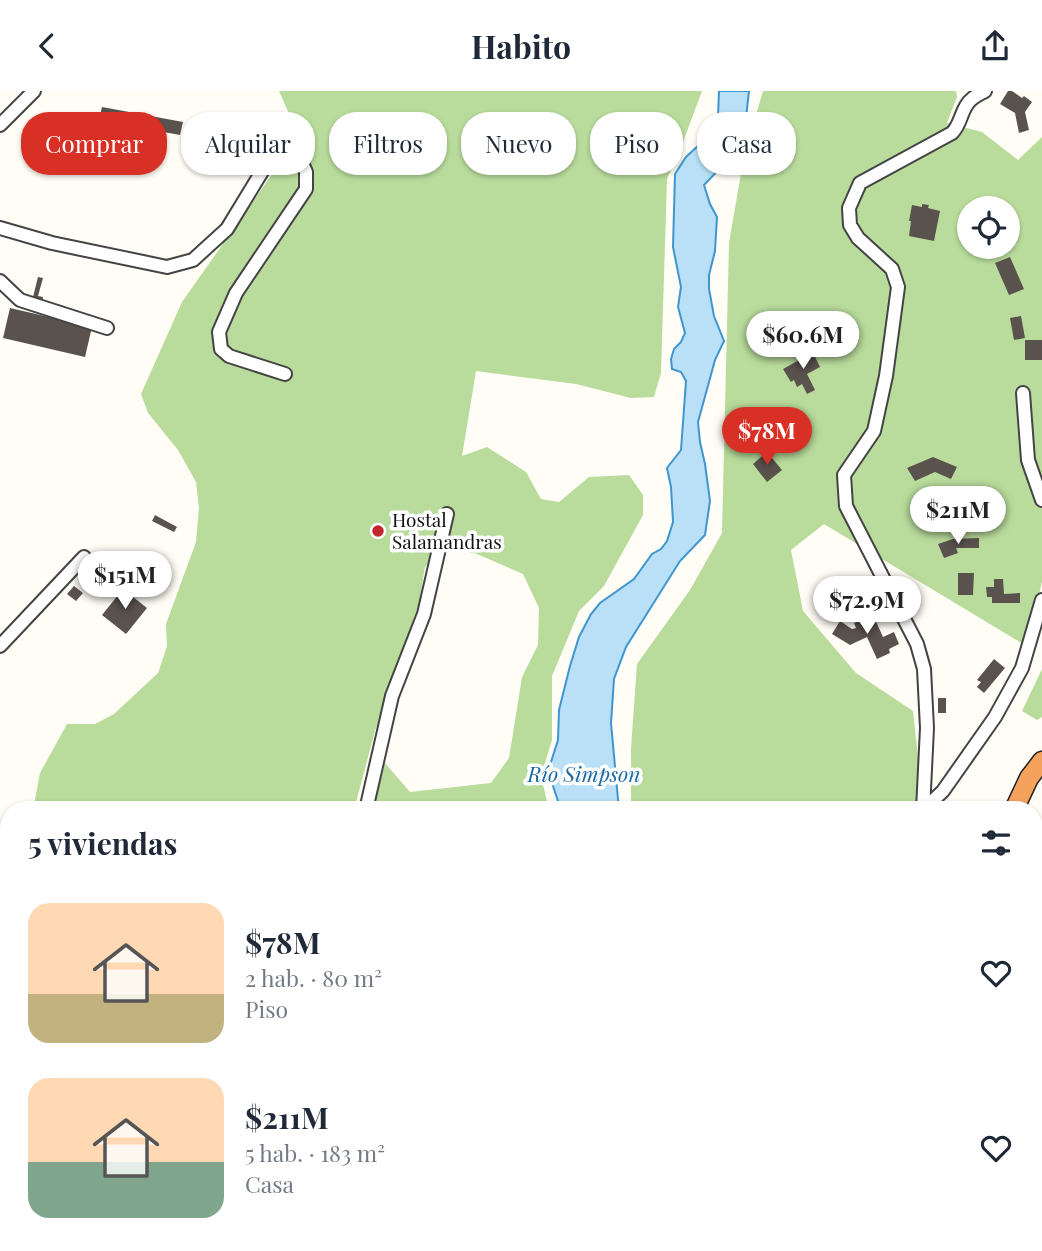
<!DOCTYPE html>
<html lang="es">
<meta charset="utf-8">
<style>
:root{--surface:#fff;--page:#f2f2f3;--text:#1f2937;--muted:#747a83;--accent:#d93025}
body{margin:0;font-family:"Playfair Display",serif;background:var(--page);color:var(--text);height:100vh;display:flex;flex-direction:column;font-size:26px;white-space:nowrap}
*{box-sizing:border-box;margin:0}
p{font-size:23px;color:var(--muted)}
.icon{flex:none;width:38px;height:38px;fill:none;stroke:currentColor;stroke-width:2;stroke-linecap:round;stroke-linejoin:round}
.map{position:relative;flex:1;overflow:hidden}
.drawer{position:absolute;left:0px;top:710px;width:1043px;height:450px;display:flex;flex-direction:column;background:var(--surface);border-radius:28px 28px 0 0;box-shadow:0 2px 5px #0004}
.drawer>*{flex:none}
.guide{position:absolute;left:21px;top:21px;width:1001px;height:63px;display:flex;gap:14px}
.buttons{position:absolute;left:957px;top:105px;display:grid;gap:14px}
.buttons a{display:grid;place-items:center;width:63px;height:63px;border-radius:50%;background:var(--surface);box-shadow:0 2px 5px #0004;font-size:35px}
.price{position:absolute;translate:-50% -60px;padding:0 16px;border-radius:24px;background:#fff;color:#222;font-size:23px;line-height:46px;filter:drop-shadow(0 2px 4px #0008)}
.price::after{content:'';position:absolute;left:50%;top:42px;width:21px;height:16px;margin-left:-10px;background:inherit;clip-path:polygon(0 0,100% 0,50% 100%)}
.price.selected{background:var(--accent);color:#fff}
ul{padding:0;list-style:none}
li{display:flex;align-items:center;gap:21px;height:175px;padding:0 28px}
li span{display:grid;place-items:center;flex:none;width:196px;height:140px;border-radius:21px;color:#555}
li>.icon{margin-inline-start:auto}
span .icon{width:84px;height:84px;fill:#fffc;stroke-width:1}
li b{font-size:30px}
h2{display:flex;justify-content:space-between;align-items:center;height:84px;padding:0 28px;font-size:30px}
.pill{padding:0 24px;border-radius:28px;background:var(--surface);box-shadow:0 2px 5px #0004;font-size:24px;line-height:63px}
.pill.selected{background:var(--accent);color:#fff}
header{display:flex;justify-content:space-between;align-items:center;height:91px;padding:0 28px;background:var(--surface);font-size:32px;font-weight:700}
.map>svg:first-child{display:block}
.forest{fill:#b9dc9c;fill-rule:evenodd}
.water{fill:#b9e0f7;stroke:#3f96cf;stroke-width:2}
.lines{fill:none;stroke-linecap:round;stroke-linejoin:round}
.canal{stroke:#b9e0f7;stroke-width:12}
.building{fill:#5a524d}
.minor-casing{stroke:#444;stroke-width:16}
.highway-casing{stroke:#222;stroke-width:21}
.minor{stroke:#fff;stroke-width:12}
.highway{stroke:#f5a25d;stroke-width:18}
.poi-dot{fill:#c4262e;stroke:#fff;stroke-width:2.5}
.labels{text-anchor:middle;stroke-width:7;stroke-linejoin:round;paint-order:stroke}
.poi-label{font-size:19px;fill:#111;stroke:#fff;text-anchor:start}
.water-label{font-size:21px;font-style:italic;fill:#1768a6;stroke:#fff}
</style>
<header><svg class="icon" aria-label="back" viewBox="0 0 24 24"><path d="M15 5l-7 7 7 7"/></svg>Habito<svg class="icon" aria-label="share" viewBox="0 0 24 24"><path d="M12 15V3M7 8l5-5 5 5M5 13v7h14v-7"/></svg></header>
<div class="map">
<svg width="1042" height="1160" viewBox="0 0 1042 1160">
<rect width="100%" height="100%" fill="#fffdf5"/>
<path class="forest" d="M279,0H702L680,59L667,88L661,282L654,306L631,307L576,293L476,280L462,365L487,356L526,381L541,408L559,411L589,386L629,384L643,404V424L604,495L579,520L552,585V649L541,685L549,719H373L385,672L410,701L491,692L509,667L522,586L538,554L539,517L523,483L477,463L445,456L425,476L419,512L375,640L354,719H33L40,682L67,633H95L114,623L158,582L167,555L166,533L196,451L199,417L196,391L178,359L148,322L141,303L182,211L299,45Z
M763,0H956L957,6L947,32L982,41L1018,69L1042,46V490L1028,556L824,433L791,459L803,520L856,582L913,620L918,666L919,719H631V657L637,573L690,499L722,442L729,152L744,65ZM970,117H1008V156H970Z
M1042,578V626L1037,629L1022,620Z
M9,813V1152H268L272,1160H0V826Z
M405,1152H433V1160H405Z"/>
<path class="water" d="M719,0H749L743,53L704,94L710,113L717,126L715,160L709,184V198L714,225L724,250L715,269L698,331L700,351L705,373L710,410L705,444L680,470L626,556L614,588L611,632L619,719H561L552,692L551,671L558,649L559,619L570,575L579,546L591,523L600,512L634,488L652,463L661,458L667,450L673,431L671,396L667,377L681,359L686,290L681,281L672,278L671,268L674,258L681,251L685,242L678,216L681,196L673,156L675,83L686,66L701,52L709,47L718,26Z
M452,1152H476L473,1160H450Z"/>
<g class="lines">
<path class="canal" d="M1034,916L1042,922"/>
</g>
<path class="building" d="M1008,0H1012L1022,7L1024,5L1032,11L1025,21L1029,39L1019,42L1015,22L1000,13Z
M102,16L183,31L180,44L99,29Z
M922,113L929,114L928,117L940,120L934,150L909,145L911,130H909L912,114L922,116Z
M1010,166L1024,198L1009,204L995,172Z
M38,186L43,187L38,205L43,206L42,213L32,210Z
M10,217L92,236L85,266L3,247Z
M1021,225L1025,247L1014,249L1010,227Z
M1025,249H1042V269H1025Z
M811,258L820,276L807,283L815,299L807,303L802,293L797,296L794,289L791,291L783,278L801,268L799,264Z
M767,361L782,379L767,391L753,373Z
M933,366L957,376L951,388L935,381L915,390L907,377Z
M155,424L177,436L174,441L152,430Z
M979,447V457H956L958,462L944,467L938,453L953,448Z
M958,482H974L973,504H958Z
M994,488H1003L1004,503L1020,502V512H992V506H987L986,496H994Z
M74,495L83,502L76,510L67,503Z
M123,498L147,517L126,543L102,524Z
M873,524L883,546L894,541L899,553L889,558L890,562L877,568L867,546L850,554L832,543L840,530L852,538L856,537L854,532Z
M994,568L1005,577L984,602L977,596L981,591L977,589Z
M938,607H946V622H938Z"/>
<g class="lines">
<defs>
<path id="minor" d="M0,34L34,0
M0,137L52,152L167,176L193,169L227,138L269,69L280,62L293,63L301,70L306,81V98L236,202L219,241L221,258L229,265L285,283
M0,190L20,209L107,237
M1023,302L1028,369L1042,409
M0,555L84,466
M366,719L392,605L424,523L447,423
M923,719L927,637L924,578L917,553L846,415L844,384L874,340L886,285L898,196L892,178L858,147L850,134L849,117L860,92L952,42C960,34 960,25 966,15C970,7 978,4 985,0
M923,719L943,700L995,626L1022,577L1042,509
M1042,796L1038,827L1042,841
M1034,975L1042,964
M229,1152L230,1160
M883,1152L886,1160
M355,1160L358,1152
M633,1160V1152
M960,1160L965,1152"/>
<path id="highway" d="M1014,719L1029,687L1042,670
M777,1160L782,1152"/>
</defs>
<use href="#minor" class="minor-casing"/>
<use href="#highway" class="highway-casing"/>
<use href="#minor" class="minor"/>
<use href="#highway" class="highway"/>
</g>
<circle class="poi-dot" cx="378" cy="440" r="7"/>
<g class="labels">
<g class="poi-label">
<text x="392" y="436">Hostal<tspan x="392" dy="22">Salamandras</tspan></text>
</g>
<g class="water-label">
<text x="584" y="691">Río Simpson</text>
</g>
</g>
</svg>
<div class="buttons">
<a><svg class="icon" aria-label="locate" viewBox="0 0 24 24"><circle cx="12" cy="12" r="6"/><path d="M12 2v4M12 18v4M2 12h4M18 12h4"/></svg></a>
</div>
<b class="price" style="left:803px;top:280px">$60.6M</b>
<b class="price selected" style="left:767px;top:376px">$78M</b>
<b class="price" style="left:958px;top:455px">$211M</b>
<b class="price" style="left:125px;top:520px">$151M</b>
<b class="price" style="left:867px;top:545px">$72.9M</b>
<div class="guide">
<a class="pill selected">Comprar</a>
<a class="pill">Alquilar</a>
<a class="pill">Filtros</a>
<a class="pill">Nuevo</a>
<a class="pill">Piso</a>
<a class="pill">Casa</a>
</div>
<section class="drawer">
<h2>5 viviendas<svg class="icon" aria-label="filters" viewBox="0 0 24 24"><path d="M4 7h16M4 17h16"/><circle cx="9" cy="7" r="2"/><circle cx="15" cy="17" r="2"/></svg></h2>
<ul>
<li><span style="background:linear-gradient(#ffd9b3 65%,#c2b280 0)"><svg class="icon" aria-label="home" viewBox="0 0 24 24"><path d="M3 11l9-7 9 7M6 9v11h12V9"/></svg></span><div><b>$78M</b><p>2 hab. · 80 m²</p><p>Piso</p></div><svg class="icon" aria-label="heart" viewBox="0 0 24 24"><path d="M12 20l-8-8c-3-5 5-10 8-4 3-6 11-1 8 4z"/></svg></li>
<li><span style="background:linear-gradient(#ffd9b3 60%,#7fa58c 0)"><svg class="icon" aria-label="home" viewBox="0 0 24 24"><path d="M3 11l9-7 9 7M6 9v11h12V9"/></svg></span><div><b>$211M</b><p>5 hab. · 183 m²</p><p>Casa</p></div><svg class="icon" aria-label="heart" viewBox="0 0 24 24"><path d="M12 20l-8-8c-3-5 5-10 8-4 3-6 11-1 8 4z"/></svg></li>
</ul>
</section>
</div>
